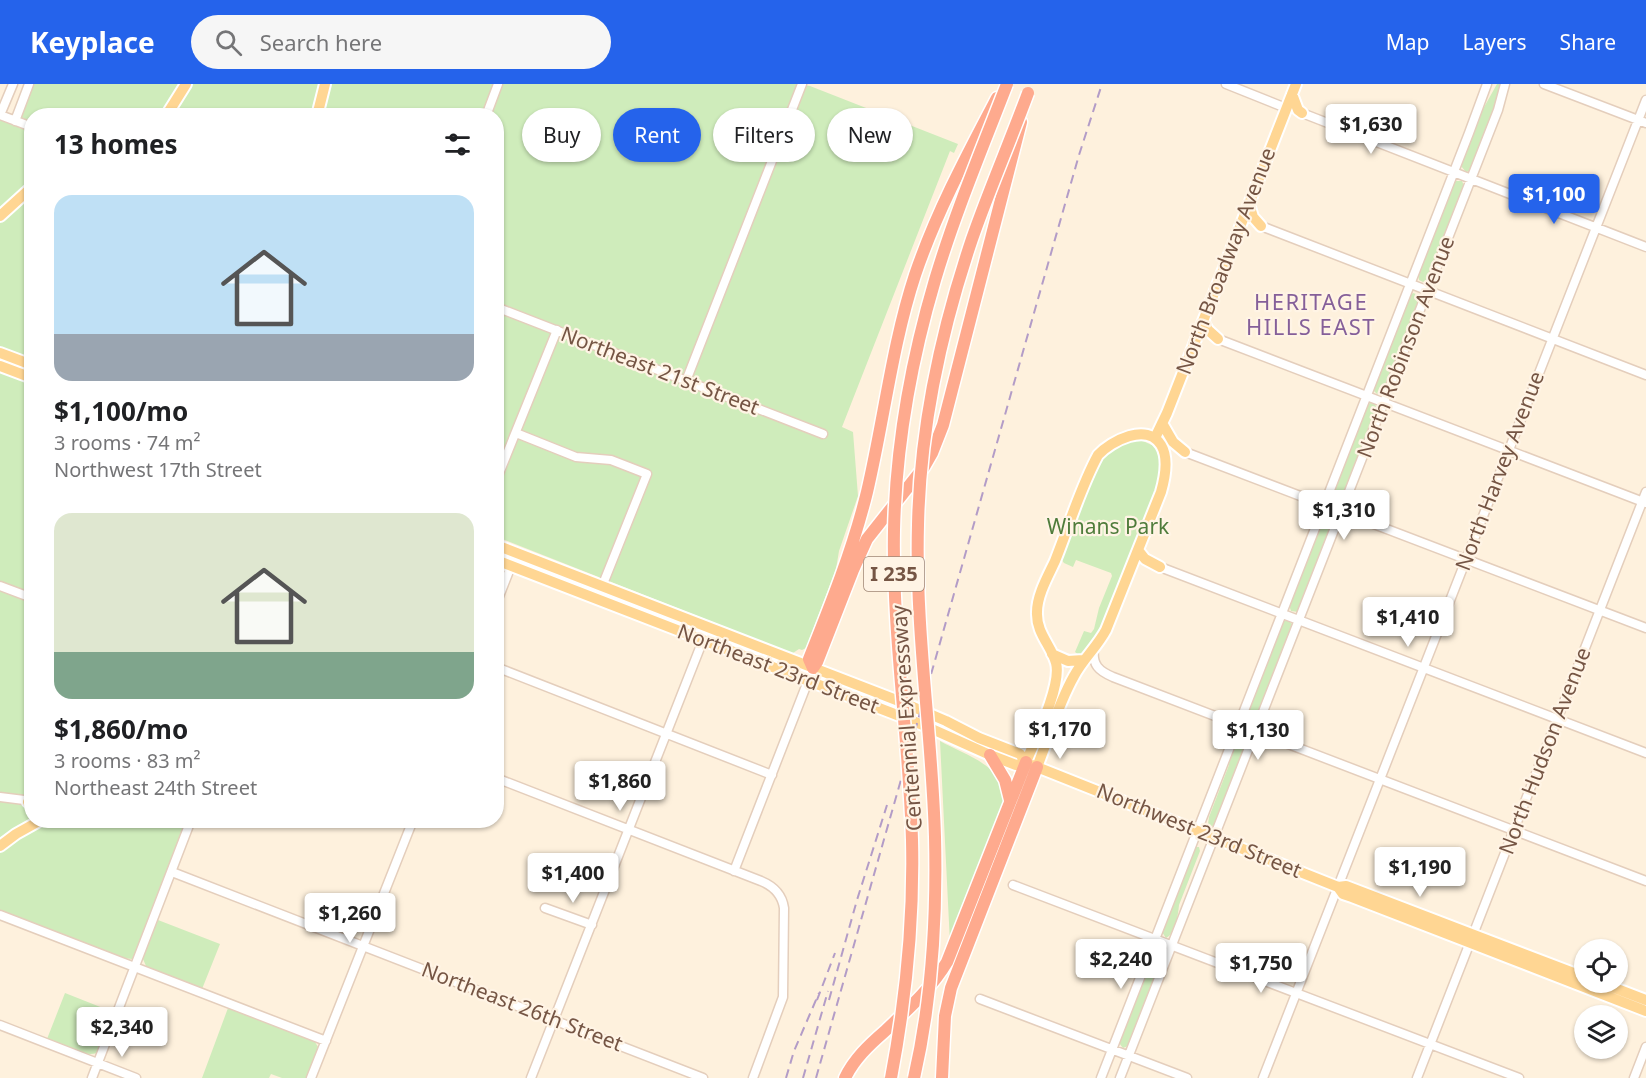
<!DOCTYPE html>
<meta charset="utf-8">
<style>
:root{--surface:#fff;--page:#f6f6f6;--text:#202124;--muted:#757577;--accent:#2563eb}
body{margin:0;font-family:"Noto Sans",sans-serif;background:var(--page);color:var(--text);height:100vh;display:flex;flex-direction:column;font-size:22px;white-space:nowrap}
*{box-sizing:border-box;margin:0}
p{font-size:20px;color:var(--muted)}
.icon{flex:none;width:33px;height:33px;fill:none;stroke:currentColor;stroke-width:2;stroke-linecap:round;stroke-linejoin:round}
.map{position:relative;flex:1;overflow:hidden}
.sheet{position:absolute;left:24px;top:24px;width:480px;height:720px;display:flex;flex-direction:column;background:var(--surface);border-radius:24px;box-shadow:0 2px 4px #0004}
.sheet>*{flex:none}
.banner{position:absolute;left:522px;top:24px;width:570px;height:54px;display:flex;gap:12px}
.tools{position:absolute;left:1574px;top:855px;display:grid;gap:12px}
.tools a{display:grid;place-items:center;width:54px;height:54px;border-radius:50%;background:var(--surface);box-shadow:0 2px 4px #0004;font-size:30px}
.price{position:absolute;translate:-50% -51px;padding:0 14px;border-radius:6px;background:#fff;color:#222;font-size:20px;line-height:39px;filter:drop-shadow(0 2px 3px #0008)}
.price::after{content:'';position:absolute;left:50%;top:36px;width:18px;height:14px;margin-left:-9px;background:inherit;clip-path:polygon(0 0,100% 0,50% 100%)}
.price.active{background:var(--accent);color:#fff}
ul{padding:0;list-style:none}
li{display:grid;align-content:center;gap:12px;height:318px;padding:0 30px}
li span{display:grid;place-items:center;height:186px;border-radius:18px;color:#555}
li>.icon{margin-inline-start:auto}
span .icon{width:108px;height:108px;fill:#fffc;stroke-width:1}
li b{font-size:26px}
h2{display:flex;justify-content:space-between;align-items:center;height:72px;padding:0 30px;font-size:26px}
.tag{padding:0 21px;border-radius:27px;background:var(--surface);box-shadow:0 2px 4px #0004;font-size:21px;line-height:54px}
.tag.active{background:var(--accent);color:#fff}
header{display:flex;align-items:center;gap:36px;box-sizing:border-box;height:84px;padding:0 30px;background:var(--accent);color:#fff}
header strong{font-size:28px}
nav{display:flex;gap:33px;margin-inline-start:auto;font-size:21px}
.search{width:420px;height:54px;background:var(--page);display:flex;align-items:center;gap:15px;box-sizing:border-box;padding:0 21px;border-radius:33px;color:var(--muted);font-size:22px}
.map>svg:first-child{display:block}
.green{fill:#cfecbb}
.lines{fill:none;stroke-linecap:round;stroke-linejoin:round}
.minor-casing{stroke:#e4cebc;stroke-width:11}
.major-casing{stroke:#fff;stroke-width:14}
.highway-casing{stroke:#fff;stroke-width:15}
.minor{stroke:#fff;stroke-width:8}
.major{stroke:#ffd693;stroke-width:10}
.highway{stroke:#feaa8e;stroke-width:12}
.rail{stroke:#b39cc7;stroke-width:2;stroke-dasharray:9 6;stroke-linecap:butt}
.highway-bridge-casing{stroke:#fff;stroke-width:15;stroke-linecap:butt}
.highway-bridge{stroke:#feaa8e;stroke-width:12}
.labels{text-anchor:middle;stroke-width:4.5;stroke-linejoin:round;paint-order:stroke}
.shield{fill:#fff4e5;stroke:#9e8574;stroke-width:1.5}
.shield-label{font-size:20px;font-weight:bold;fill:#755544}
.street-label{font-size:21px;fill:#755544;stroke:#fff4e5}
.park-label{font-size:21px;fill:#4f7c3b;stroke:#fff4e5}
.neighbourhood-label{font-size:22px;letter-spacing:1.5px;fill:#855f99;stroke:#fff4e5}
</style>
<header>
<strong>Keyplace</strong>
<div class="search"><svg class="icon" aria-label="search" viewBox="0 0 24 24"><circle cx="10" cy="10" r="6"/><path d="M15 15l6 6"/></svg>Search here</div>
<nav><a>Map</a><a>Layers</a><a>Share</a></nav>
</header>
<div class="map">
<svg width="1646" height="994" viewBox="0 0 1646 994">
<rect width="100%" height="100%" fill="#fef1dd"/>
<path class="green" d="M33,0H795L810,2L958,60L954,69L950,67L842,343L853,348L858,412L839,467L836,485L806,564L802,566L799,565L793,569L789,568L497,453L496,32H32V736L188,737L135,872L132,875L123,874L0,827V36L16,42Z
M1497,0H1500L1493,30L1470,87L1466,88L1461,82L1483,25Z
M1456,97H1462L1464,102L1428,195L1423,198L1419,196L1418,190L1453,100Z
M1413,209L1419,211L1420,217L1384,308L1378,311L1374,307L1373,304L1409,213Z
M1370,319L1375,320L1377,326L1341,419L1334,418L1331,415L1366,322Z
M1133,357H1143L1156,363L1160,378L1159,403L1106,537L1093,560L1079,571L1075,568L1084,547L1091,549L1094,545L1099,524L1112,492L1111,489L1076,476L1073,483L1064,479L1061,475L1098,380C1106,367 1119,360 1133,357Z
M1327,428L1332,429L1334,435L1298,528L1291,527L1289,521L1324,430Z
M1284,537H1289L1292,540V543L1255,638L1250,640L1245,635L1281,540Z
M1243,648L1247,649L1248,656L1215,740L1211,743L1208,740L1209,733L1229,681L1230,670L1239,649Z
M940,657C965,671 1007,682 1004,718L950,859Z
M1195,763H1199L1200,767L1179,821C1178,832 1175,850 1166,854L1162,848Z
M158,836L220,860L202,905L146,882L143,875L144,871Z
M1158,863L1164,865V869L1128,962L1123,964L1119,959Z
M65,909L113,928L97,969C82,974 61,960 47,955Z
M228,924L315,958L318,963L317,967L307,994H282L271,990L269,994H202Z"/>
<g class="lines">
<defs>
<path id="minor" d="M1226,0L1286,24
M1544,0L1646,39
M1302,29L1646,163
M0,31L32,43
M0,31L13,0
M486,32L498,0
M15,37L29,0
M1261,142L1646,291
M496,223L823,350
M1218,255L1646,419
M686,297L802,0
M516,349L576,373L611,376L647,390L597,515
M1185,368L1646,544
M496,397L557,246
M1160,483L1646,669
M0,502L32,514
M496,520L511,482
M1094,565C1092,581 1099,587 1113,593L1646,797
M496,583L772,691
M496,694L761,797C773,802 782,810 784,824L783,913L753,994
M0,713L32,717
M734,787L808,597
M172,788L703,994
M1013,801L1519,994
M545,824L592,841
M0,831L326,957
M980,915L1187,994
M0,941L136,994
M92,994L191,736
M311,994L413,736
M531,994L703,556
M1101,994L1469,49L1487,0
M1120,994L1498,26L1505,0
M1263,994L1646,16
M1417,994L1646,408
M1634,994L1646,963"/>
<path id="major" d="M1292,10L1298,26L1302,29
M166,32L186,0
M317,32L325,0
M1249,120L1253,133L1261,142
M0,132L32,103
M1203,237L1208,246L1218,255
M0,269L32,281
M0,282L32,294
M1162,339L1173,358L1185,368
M1155,354L1167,329L1296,0
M496,461L904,619L946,637L979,654L1020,670L1026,678
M1138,466L1145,475L1160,483
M496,476L923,641L990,671L1016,681L1026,678
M1052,570L1068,577L1083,576
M1026,678C1035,656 1062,601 1056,579C1051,561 1036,549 1037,528C1037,511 1048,492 1055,477C1069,442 1080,404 1098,371C1111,357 1147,338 1161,361C1169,374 1165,394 1161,408L1106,546C1097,563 1083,575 1074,592C1058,620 1049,653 1037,683
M1032,681L1338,803L1346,802L1584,893
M28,718H32
M0,762L16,750L41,736
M1338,803L1343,810L1352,813L1646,927
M1599,898L1646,916"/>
<path id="highway" d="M997,14C967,71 936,129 915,191C892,261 884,336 867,408C853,465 831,520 809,575L813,584L817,578L853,486L867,455L924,383L932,369L943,341L1021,38
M990,671L1005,696L1010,716
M845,994C854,975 869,961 884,948C907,926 931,905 947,878L1026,678
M942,994L945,932L951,904L1037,683"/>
</defs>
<use href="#minor" class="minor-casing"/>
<use href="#major" class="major-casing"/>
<use href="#highway" class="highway-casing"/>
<use href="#minor" class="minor"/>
<use href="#major" class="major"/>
<use href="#highway" class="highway"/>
<path class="rail" d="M817,916L835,869
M829,916L857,816L887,721
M786,994L794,967L819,909
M803,994L828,907
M816,994L1079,71L1102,0"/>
<defs>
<path id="highway-bridge" d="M891,994C906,915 914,837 912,756C909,653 892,550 894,446C896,362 911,277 935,196C955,129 982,65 1007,0
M914,994C932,916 937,833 935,753C932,649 915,546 918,441C920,344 941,247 972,155C989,106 1010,58 1028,9"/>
</defs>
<use href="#highway-bridge" class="highway-bridge-casing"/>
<use href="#highway-bridge" class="highway-bridge"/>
</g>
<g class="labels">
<rect class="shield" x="864" y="473" width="60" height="34" rx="4.5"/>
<g class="shield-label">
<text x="894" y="497">I 235</text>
</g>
<g class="street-label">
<text transform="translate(1226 177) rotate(-69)" y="7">North Broadway Avenue</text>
<text transform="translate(1406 263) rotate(-69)" y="7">North Robinson Avenue</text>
<text transform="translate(660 287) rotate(21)" y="7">Northeast 21st Street</text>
<text transform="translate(1500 387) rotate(-69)" y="7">North Harvey Avenue</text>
<text transform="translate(778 585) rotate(21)" y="7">Northeast 23rd Street</text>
<text transform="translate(907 634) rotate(-94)" y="7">Centennial Expressway</text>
<text transform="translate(1545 667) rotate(-69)" y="7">North Hudson Avenue</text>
<text transform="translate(1199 747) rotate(22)" y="7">Northwest 23rd Street</text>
<text transform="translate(522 923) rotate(21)" y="7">Northeast 26th Street</text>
</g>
<g class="park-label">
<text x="1108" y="450">Winans Park</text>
</g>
<g class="neighbourhood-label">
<text x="1311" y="226">HERITAGE<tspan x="1311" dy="25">HILLS EAST</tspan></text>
</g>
</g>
</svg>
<div class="tools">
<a><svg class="icon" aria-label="locate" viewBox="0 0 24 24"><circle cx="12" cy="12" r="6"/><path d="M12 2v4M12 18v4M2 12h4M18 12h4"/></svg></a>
<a><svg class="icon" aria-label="layers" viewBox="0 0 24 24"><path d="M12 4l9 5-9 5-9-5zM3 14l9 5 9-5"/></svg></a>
</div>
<b class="price" style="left:1371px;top:71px">$1,630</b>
<b class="price active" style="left:1554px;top:141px">$1,100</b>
<b class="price" style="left:1344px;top:457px">$1,310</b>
<b class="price" style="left:1408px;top:564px">$1,410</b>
<b class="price" style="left:1060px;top:676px">$1,170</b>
<b class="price" style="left:1258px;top:677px">$1,130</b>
<b class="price" style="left:620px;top:728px">$1,860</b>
<b class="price" style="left:1420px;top:814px">$1,190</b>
<b class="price" style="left:573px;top:820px">$1,400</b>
<b class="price" style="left:350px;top:860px">$1,260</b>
<b class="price" style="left:1121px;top:906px">$2,240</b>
<b class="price" style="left:1261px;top:910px">$1,750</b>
<b class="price" style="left:122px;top:974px">$2,340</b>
<div class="banner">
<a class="tag">Buy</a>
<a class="tag active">Rent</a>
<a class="tag">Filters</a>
<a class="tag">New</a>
</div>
<section class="sheet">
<h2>13 homes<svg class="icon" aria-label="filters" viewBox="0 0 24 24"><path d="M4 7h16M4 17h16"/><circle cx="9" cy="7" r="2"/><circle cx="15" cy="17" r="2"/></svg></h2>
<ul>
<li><span style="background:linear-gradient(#bfe0f5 75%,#9aa5b1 0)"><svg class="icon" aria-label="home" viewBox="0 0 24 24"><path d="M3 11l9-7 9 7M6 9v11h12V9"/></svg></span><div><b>$1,100/mo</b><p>3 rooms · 74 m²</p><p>Northwest 17th Street</p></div></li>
<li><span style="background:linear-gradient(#dfe7d0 75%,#7fa58c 0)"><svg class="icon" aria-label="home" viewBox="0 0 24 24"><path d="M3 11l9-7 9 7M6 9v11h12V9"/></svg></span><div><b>$1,860/mo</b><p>3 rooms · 83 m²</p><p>Northeast 24th Street</p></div></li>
</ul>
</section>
</div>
